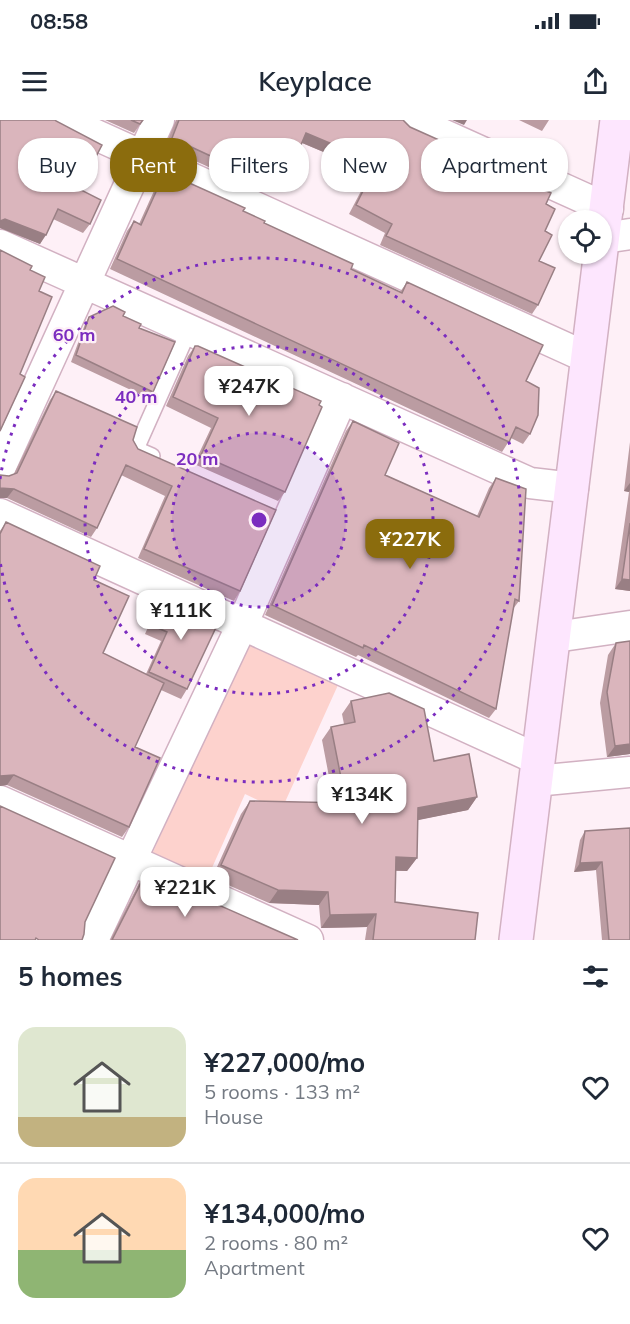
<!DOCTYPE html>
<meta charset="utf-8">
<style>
:root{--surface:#fff;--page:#f2f2f3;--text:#1f2937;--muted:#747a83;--line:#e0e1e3;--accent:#8b6c0d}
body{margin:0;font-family:Mulish,sans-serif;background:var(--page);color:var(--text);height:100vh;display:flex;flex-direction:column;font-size:22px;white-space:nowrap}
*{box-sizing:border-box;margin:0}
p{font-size:20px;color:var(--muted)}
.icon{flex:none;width:33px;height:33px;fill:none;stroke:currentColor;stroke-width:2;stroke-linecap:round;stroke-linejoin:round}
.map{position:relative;height:820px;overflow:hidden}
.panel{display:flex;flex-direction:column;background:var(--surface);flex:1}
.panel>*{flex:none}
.top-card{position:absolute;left:18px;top:18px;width:594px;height:54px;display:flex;gap:12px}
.controls{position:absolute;left:558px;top:90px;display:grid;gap:12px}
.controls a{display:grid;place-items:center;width:54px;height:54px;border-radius:50%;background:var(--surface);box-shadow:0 2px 4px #0004;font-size:30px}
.price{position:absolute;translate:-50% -51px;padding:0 14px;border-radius:12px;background:#fff;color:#222;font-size:20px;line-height:39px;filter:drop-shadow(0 2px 3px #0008)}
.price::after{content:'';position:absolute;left:50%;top:36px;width:18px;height:14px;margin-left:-9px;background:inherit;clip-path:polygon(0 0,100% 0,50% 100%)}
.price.selected{background:var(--accent);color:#fff}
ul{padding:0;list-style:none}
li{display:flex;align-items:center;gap:18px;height:150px;padding:0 18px}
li+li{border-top:2px solid var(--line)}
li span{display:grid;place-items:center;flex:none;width:168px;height:120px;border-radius:18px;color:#555}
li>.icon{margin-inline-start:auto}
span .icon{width:72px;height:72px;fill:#fffc;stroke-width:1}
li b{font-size:26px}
h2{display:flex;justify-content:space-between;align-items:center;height:72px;padding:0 18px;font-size:26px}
.tag{padding:0 21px;border-radius:24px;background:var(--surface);box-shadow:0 2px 4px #0004;font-size:21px;line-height:54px}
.tag.selected{background:var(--accent);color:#fff}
.status{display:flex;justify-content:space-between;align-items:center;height:42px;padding:0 30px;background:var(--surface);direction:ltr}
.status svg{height:16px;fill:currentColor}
header{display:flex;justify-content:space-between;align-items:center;height:78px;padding:0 18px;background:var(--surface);font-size:27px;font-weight:600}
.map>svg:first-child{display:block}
.green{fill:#fdd2cd}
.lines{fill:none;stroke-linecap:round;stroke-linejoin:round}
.lane-casing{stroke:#d2b1c2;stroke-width:18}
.street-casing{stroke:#d2b1c2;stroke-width:33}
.secondary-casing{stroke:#d2b1c2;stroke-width:36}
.lane{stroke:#fff;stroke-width:15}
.street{stroke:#fff;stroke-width:30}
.secondary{stroke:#fde6fe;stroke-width:33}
.wall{fill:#bb9ca2}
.shaded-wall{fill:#997f84}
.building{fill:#dab5bc;stroke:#997f84;stroke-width:1.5}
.ring{fill:none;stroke:#7b2cbf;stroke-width:3;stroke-dasharray:3 6}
.centre{fill:#7b2cbf;stroke:#fef0f7;stroke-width:3}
.ring-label{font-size:18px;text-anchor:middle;font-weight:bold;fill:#7b2cbf;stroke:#fef0f7;stroke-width:4.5;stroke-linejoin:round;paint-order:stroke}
</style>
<div class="status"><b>08:58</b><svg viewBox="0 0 49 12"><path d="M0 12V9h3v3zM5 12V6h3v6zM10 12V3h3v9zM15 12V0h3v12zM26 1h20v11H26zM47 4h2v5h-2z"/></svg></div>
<header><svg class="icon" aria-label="menu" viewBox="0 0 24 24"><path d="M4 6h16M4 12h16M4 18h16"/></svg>Keyplace<svg class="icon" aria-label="share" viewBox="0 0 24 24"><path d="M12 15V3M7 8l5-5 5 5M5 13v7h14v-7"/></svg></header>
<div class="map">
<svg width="630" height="820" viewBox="0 0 630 820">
<rect width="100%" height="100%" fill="#fef0f7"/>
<path class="green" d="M247,523L338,565L281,691L245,674L207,759L152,734Z"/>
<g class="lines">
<defs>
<path id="lane" d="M152,336L136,329L189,210"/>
<path id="street" d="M63,0L588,238
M411,0L608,89
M604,118L630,114
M0,125L530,363L573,368
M0,348L159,0
M0,394L539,640
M555,517L630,506
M535,661L630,652
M0,681L308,820
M93,820L242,505L342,278"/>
<path id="secondary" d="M516,820L617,0"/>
</defs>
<use href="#lane" class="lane-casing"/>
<use href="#street" class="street-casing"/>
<use href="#secondary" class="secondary-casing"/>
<use href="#lane" class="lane"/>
<use href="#street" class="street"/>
<use href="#secondary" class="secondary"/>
</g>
<path class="wall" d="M105,0H143L134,13Z
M176,0H403L410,7L455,31L546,84L545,111L539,141L538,185L532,194L380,125L385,113L349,94L371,52L302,23L286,60L279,69L257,59L252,67L165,27Z
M519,0H549L542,11Z
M165,52L243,91L264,103L351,149L400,172L407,162L526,261L530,314L523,324L511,318L502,332L110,149L127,111L134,101L139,104L158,62Z
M79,69L90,104L83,113L53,99L40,124L0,108Z
M123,196L139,208L153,272L148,278L71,242L85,204L89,197Z
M195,226L285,372L278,381L194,344L211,308L166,286L188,236Z
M56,271L133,320L138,329L276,390L240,471L234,481L138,438L165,376L121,355L97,408L91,417L7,378L9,356L14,354L50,280Z
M353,301L385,355L477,396L489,368L496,358L519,481L513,489L496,589L489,598L358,535L356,537L265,495L346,311Z
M630,322V471L615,469L629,372L624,371Z
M6,402L94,460L103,533L146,554L161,521L145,514L158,485L165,476L187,569L181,579L161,570L135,627L129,707L122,717L7,665L0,666V411Z
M616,523L630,634L607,637L600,583L608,535Z
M351,581L434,641L477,677L468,690L417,700V738L407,751H395V782L475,820H365L367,807L321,808L319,785L269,783L212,758L241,694L250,681L334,683L322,620L331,607L344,604L342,594Z
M630,708V820H602L596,750L574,752L580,720L585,711Z
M146,753L298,820H110L139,763Z"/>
<path class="shaded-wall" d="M452,0H467L464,5Z
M306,13L377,43L371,52L300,22Z
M5,99L46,115L40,124L0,108V101Z
M630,363V370L629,372L624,371Z
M0,368L14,369L7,378H0Z
M622,459L630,460V471L615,469Z
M630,624V634L607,637L615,626Z
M14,655L7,665L0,666V656Z
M477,677L468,690L409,702L418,688Z
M396,737L417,738L407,751L387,750Z
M602,742L596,750L574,752L580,743Z
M278,770L328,772L319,785L269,783Z
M376,794L367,807L321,808L330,795Z"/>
<path class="building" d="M0,0H55L56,1L102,25L79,69L101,80L90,104L58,89L46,115L5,99L0,101Z
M131,0H143L140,4Z
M179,0H403L410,7L457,28L455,31L551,73L546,84L555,89L545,111L552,115L539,141L555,148L538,185L386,116L392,104L356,85L377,43L306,13L286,60L262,49L258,58L172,18Z
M165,52L245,88L243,91L265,101L264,103L353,144L351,149L402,173L407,162L543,225L526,261L539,268L538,295L530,314L516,307L509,322L117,139L134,101L141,105Z
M0,130L32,146L30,150L45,157L39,171L52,177L20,254L25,257L0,311Z
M113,186L125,192L123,196L141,204L139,208L175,222L153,272L76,235L89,197Z
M195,226H198L321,281L319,285L322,287L285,372L201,335L218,298L173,277Z
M56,271L137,307L133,320L138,329L276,390L240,471L144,429L172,366L126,345L97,408L14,369L0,368V355L9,356L17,353Z
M353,301L399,323L385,355L479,397L496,358L526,369L519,481L515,479L496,589L364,525L363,528L272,485Z
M6,402L100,446L94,460L129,476L103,533L164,563L135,627L160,638L129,707L14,655L0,656V414Z
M630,403V460L622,459Z
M165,476L219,501L187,569L149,552L167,512L151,505Z
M630,521V624L615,626L607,572L616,523Z
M389,573L424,589L434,641L469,634L477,677L418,688L417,738L396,737L395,782L478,793L475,820H373L376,794L330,795L328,772L278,770L221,745L250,681L346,683L331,607L355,602L351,581Z
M0,686L115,738L85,802L84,814L82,820H39L36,818L35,820H0Z
M630,708V820H609L602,742L580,743L585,711Z
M146,753L298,820H112Z"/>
<circle cx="259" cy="400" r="87" fill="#7b2cbf" fill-opacity=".12"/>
<g class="ring">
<circle cx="259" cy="400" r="87"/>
<circle cx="259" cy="400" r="174"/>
<path d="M0 359A262 262 0 1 1 0 441"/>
</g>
<circle cx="259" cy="400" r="9" class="centre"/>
<g class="ring-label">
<text x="74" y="221">60 m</text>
<text x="136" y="283">40 m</text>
<text x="197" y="345">20 m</text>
</g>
</svg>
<div class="controls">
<a><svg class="icon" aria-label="locate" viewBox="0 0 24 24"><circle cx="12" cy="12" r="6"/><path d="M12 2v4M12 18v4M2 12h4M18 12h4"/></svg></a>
</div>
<b class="price" style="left:249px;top:297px">¥247K</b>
<b class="price selected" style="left:410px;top:450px">¥227K</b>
<b class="price" style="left:181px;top:521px">¥111K</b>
<b class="price" style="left:362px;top:705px">¥134K</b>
<b class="price" style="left:185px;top:798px">¥221K</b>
<div class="top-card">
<a class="tag">Buy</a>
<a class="tag selected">Rent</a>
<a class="tag">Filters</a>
<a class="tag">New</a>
<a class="tag">Apartment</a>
</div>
</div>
<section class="panel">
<h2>5 homes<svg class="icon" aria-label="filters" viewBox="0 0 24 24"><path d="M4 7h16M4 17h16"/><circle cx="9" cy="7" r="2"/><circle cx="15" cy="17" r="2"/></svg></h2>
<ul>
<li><span style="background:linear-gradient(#dfe7d0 75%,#c2b280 0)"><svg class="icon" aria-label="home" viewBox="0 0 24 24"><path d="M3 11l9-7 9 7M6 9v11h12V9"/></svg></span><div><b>¥227,000/mo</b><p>5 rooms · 133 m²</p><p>House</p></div><svg class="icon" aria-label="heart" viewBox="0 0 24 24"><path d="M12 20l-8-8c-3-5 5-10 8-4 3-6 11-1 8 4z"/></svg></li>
<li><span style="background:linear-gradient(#ffd9b3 60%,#8fb573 0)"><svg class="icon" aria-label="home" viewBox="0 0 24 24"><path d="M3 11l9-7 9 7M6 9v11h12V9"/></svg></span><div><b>¥134,000/mo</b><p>2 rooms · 80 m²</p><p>Apartment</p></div><svg class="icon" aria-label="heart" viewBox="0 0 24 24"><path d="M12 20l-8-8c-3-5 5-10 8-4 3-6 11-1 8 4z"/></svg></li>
</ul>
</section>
